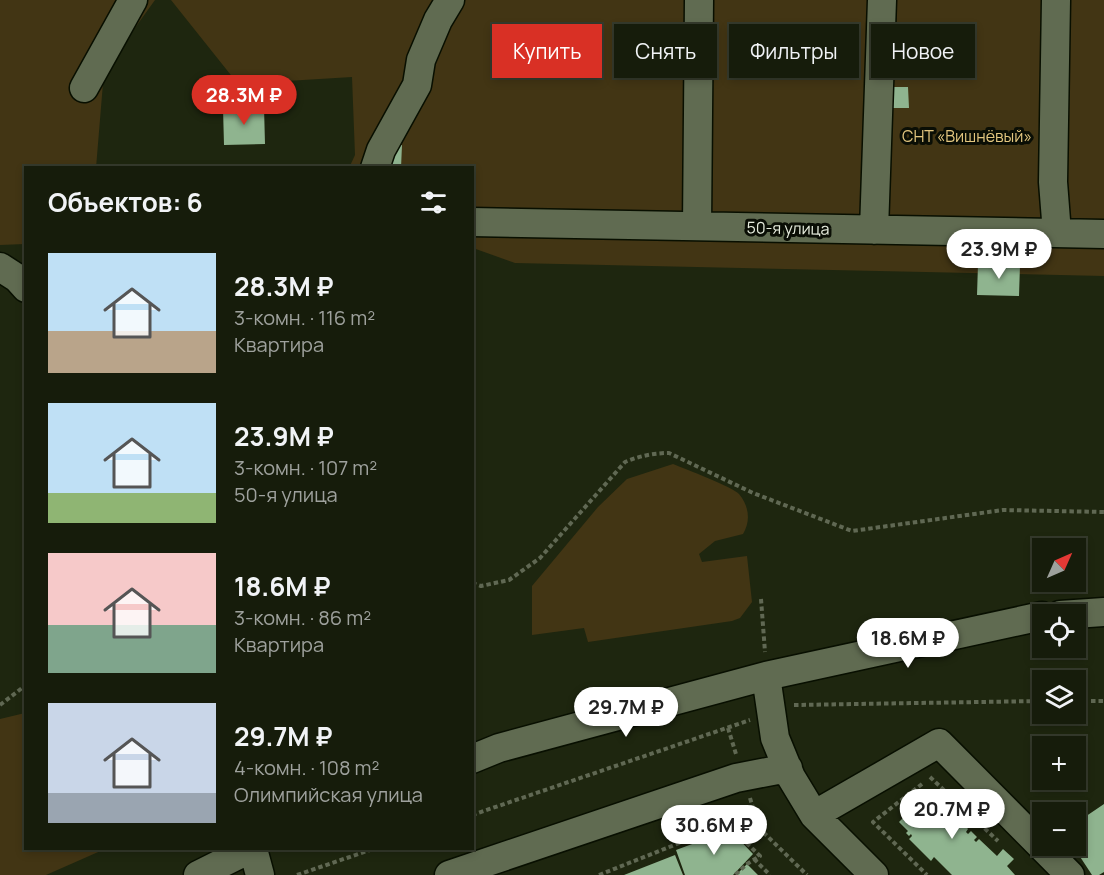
<!DOCTYPE html>
<html lang="ru">
<meta charset="utf-8">
<style>
:root{--surface:#161c0b;--page:#1f2514;--text:#f1f3f6;--muted:#9ea19d;--line:#353a2c;--accent:#d93025}
body{margin:0;font-family:Manrope,sans-serif;background:var(--page);color:var(--text);height:100vh;display:flex;flex-direction:column;font-size:22px;white-space:nowrap}
*{box-sizing:border-box;margin:0}
p{font-size:20px;color:var(--muted)}
.icon{flex:none;width:33px;height:33px;fill:none;stroke:currentColor;stroke-width:2;stroke-linecap:round;stroke-linejoin:round}
.map{position:relative;flex:1;overflow:hidden}
.drawer{position:absolute;left:24px;top:166px;width:450px;height:684px;display:flex;flex-direction:column;background:var(--surface);border-radius:0px;box-shadow:0 3px 9px #0003,0 0 0 2px var(--line)}
.drawer>*{flex:none}
.top-card{position:absolute;left:492px;top:24px;width:522px;height:54px;display:flex;gap:12px}
.needle{width:39px;rotate:45deg}
.controls{position:absolute;left:1032px;top:538px;display:grid;gap:12px}
.controls a{display:grid;place-items:center;width:54px;height:54px;border-radius:0px;background:var(--surface);box-shadow:0 3px 9px #0003,0 0 0 2px var(--line);font-size:30px}
.price{position:absolute;translate:-50% -51px;padding:0 14px;border-radius:21px;background:#fff;color:#222;font-size:20px;line-height:39px;filter:drop-shadow(0 2px 3px #0008)}
.price::after{content:'';position:absolute;left:50%;top:36px;width:18px;height:14px;margin-left:-9px;background:inherit;clip-path:polygon(0 0,100% 0,50% 100%)}
.price.current{background:var(--accent);color:#fff}
ul{padding:0;list-style:none}
li{display:flex;align-items:center;gap:18px;height:150px;padding:0 24px}
li span{display:grid;place-items:center;flex:none;width:168px;height:120px;border-radius:0px;color:#555}
li>.icon{margin-inline-start:auto}
span .icon{width:72px;height:72px;fill:#fffc;stroke-width:1}
li b{font-size:26px}
h2{display:flex;justify-content:space-between;align-items:center;height:72px;padding:0 24px;font-size:26px}
.pill{padding:0 21px;border-radius:0px;background:var(--surface);box-shadow:0 3px 9px #0003,0 0 0 2px var(--line);font-size:21px;line-height:54px}
.pill.current{background:var(--accent);color:#fff}
.map>svg:first-child{display:block}
.green{fill:#423514}
.building{fill:#8fb48f}
.lines{fill:none;stroke-linecap:round;stroke-linejoin:round}
.minor-casing{stroke:#080f00;stroke-width:31}
.path{stroke:#606853;stroke-width:4;stroke-dasharray:4.5 3;stroke-linecap:butt}
.minor{stroke:#606b51;stroke-width:28}
.labels{text-anchor:middle;stroke-width:6;stroke-linejoin:round;paint-order:stroke}
.park-label{font-size:16px;fill:#e3c67f;stroke:#0a0e05}
.street-label{font-size:16px;fill:#e8eedf;stroke:#0a0e05}
</style>
<div class="map">
<svg width="1104" height="875" viewBox="0 0 1104 875">
<rect width="100%" height="100%" fill="#1e260f"/>
<path class="green" d="M0,0H155L104,71L96,168H26L25,244L0,245Z
M171,0H1104V276L515,263L473,248L472,168H349L355,155L352,77L238,84Z
M673,464C685,469 733,487 739,494C749,506 751,521 743,534L715,541L699,554L702,562L747,556L752,602L740,618L732,621L588,642L584,628L532,635V586L598,507L627,479Z
M25,713L26,849H105L46,875H0V719Z"/>
<path class="building" d="M892,24H912V52L893,51Z
M889,87H908L909,108H889Z
M264,107L265,144L224,145L223,108Z
M388,144L402,145L401,168H387Z
M978,264L1020,265L1019,296L977,295Z
M928,793L935,801L937,798L949,808L955,801L966,811L959,818L968,829L966,832L968,834L971,831L977,837L974,840L976,842L979,839L997,856L1003,849L1014,859L1007,866L1015,875H952L934,857L931,861L909,839L912,836L911,834L909,836L906,833L908,831L899,822Z
M1104,804V872L1099,875H1092L1073,846H1076V823Z
M730,830L753,854L733,875H685L676,850Z
M675,855L683,875H624Z
M747,864L758,875H736Z"/>
<g class="lines">
<defs>
<path id="minor" d="M1056,0L1053,182L1057,233
M84,88L133,0
M375,168L381,150L417,85L421,60L438,20L450,0
M472,222L1104,234
M697,226L699,0
M874,230L882,0
M0,267L17,278L26,288
M1060,615L1104,612
M766,676L775,738L791,777L814,815L874,875
M472,759L499,748L766,676L1042,616
M814,815L939,743L1070,875
M253,849L260,875
M198,875L250,849
M449,875L736,778L788,768"/>
</defs>
<use href="#minor" class="minor-casing"/>
<path class="path" d="M472,583L481,586L509,580L540,558L625,462C639,456 654,453 669,453L753,493L852,531L1003,510L1104,512
M761,599L765,652
M1076,701H1104
M0,705L26,685
M794,705L1042,701
M728,728L736,754
M930,777L998,841
M922,784L873,822L927,875
M750,798L759,828L807,875
M472,815L750,720
M754,859L770,875
M297,875L373,849
M599,875L727,824L760,856L747,864L735,875"/>
<use href="#minor" class="minor"/>
</g>
<g class="labels">
<g class="park-label">
<text x="967" y="142">СНТ «Вишнёвый»</text>
</g>
<g class="street-label">
<text transform="translate(788 228) rotate(1)" y="6">50-я улица</text>
</g>
</g>
</svg>
<div class="controls">
<a><svg class="needle" viewBox="-14 -14 28 28"><path d="M0-13l5 13h-10z" fill="#e53935"/><path d="M0 13l5-13h-10z" fill="#9ea19d"/></svg></a>
<a><svg class="icon" aria-label="locate" viewBox="0 0 24 24"><circle cx="12" cy="12" r="6"/><path d="M12 2v4M12 18v4M2 12h4M18 12h4"/></svg></a>
<a><svg class="icon" aria-label="layers" viewBox="0 0 24 24"><path d="M12 4l9 5-9 5-9-5zM3 14l9 5 9-5"/></svg></a>
<a>+</a>
<a>−</a>
</div>
<b class="price current" style="left:244px;top:126px">28.3M ₽</b>
<b class="price" style="left:999px;top:280px">23.9M ₽</b>
<b class="price" style="left:908px;top:669px">18.6M ₽</b>
<b class="price" style="left:626px;top:738px">29.7M ₽</b>
<b class="price" style="left:952px;top:840px">20.7M ₽</b>
<b class="price" style="left:714px;top:856px">30.6M ₽</b>
<div class="top-card">
<a class="pill current">Купить</a>
<a class="pill">Снять</a>
<a class="pill">Фильтры</a>
<a class="pill">Новое</a>
</div>
<section class="drawer">
<h2>Объектов: 6<svg class="icon" aria-label="filters" viewBox="0 0 24 24"><path d="M4 7h16M4 17h16"/><circle cx="9" cy="7" r="2"/><circle cx="15" cy="17" r="2"/></svg></h2>
<ul>
<li><span style="background:linear-gradient(#bfe0f5 65%,#b9a48a 0)"><svg class="icon" aria-label="home" viewBox="0 0 24 24"><path d="M3 11l9-7 9 7M6 9v11h12V9"/></svg></span><div><b>28.3M ₽</b><p>3-комн. · 116 m²</p><p>Квартира</p></div></li>
<li><span style="background:linear-gradient(#bfe0f5 75%,#8fb573 0)"><svg class="icon" aria-label="home" viewBox="0 0 24 24"><path d="M3 11l9-7 9 7M6 9v11h12V9"/></svg></span><div><b>23.9M ₽</b><p>3-комн. · 107 m²</p><p>50-я улица</p></div></li>
<li><span style="background:linear-gradient(#f6c9c9 60%,#7fa58c 0)"><svg class="icon" aria-label="home" viewBox="0 0 24 24"><path d="M3 11l9-7 9 7M6 9v11h12V9"/></svg></span><div><b>18.6M ₽</b><p>3-комн. · 86 m²</p><p>Квартира</p></div></li>
<li><span style="background:linear-gradient(#c9d6e8 75%,#9aa5b1 0)"><svg class="icon" aria-label="home" viewBox="0 0 24 24"><path d="M3 11l9-7 9 7M6 9v11h12V9"/></svg></span><div><b>29.7M ₽</b><p>4-комн. · 108 m²</p><p>Олимпийская улица</p></div></li>
</ul>
</section>
</div>
